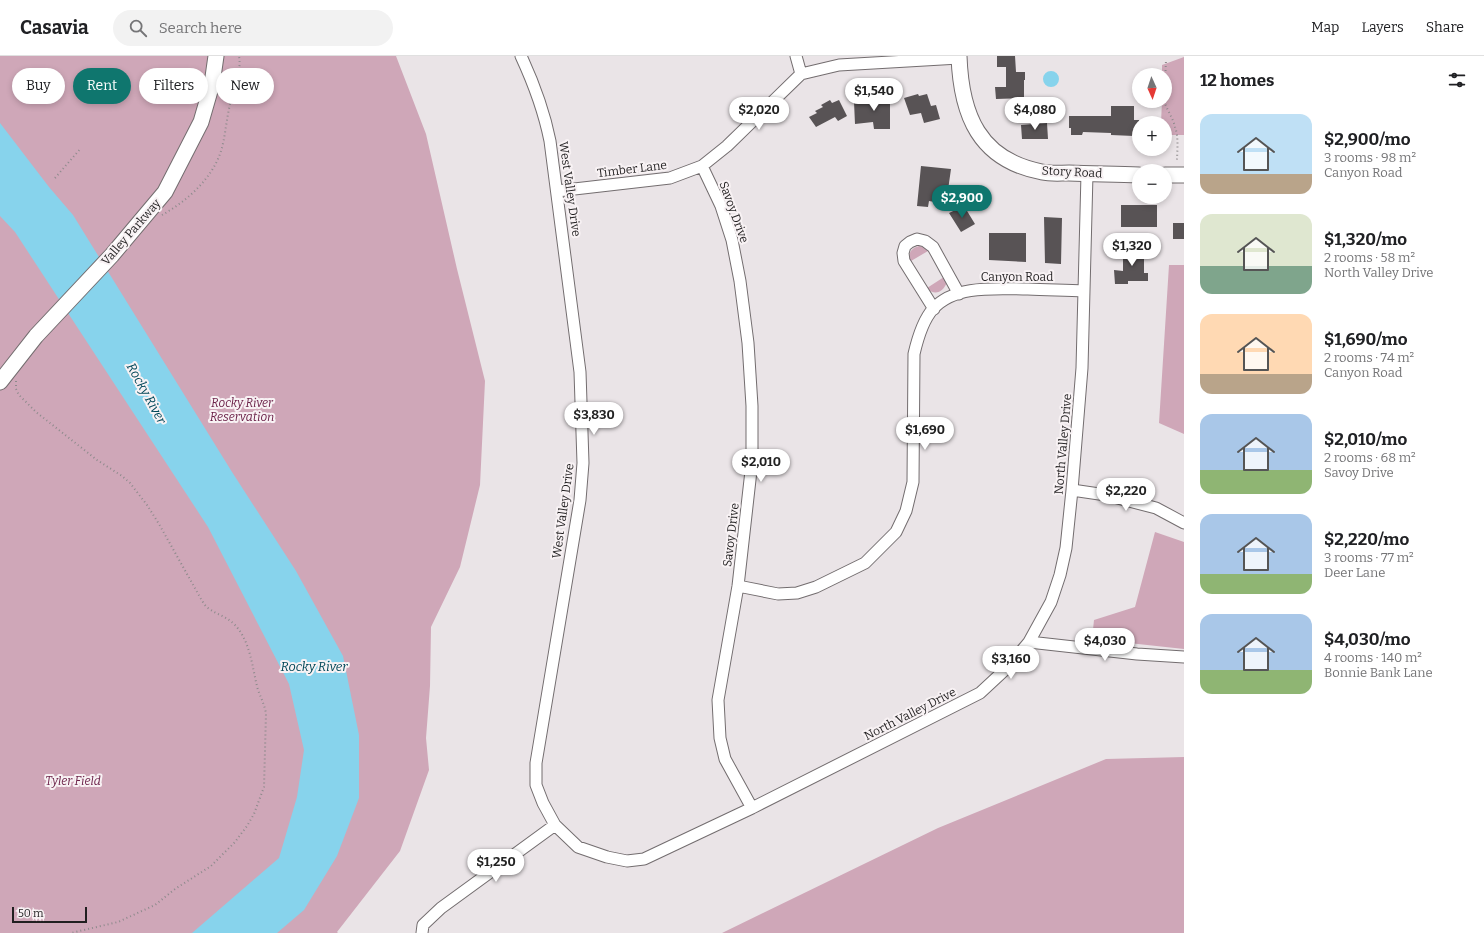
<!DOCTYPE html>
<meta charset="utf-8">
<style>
:root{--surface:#fff;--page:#f2f2f2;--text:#202124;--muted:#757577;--line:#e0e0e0;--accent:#0f766e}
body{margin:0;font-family:Bitter,serif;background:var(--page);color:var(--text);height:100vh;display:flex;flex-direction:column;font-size:15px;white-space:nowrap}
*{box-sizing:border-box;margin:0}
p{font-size:13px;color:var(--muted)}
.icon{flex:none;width:22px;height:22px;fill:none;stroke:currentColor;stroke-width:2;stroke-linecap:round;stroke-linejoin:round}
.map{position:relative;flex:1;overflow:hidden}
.details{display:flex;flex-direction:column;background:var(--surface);width:300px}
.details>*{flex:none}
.guide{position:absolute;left:12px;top:12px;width:380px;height:36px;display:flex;gap:8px}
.needle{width:26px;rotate:177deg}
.buttons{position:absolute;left:1132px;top:12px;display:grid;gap:8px}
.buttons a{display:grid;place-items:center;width:40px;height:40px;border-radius:50%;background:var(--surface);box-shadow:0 2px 6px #0003;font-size:20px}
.scale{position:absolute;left:12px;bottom:10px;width:75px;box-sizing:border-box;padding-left:4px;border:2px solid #211f20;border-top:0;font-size:11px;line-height:14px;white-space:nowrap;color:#211f20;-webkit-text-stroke:3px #f8f2f4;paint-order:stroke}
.price{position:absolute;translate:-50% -34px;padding:0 9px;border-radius:14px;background:#fff;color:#222;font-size:13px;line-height:26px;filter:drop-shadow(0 1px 2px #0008)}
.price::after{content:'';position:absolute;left:50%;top:24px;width:12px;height:9px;margin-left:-6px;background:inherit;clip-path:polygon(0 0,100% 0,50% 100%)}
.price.on{background:var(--accent);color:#fff}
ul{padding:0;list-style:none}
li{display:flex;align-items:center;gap:12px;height:100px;padding:0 16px}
li span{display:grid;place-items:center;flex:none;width:112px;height:80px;border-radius:12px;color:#555}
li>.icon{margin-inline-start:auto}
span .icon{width:48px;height:48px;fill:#fffc;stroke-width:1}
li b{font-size:17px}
h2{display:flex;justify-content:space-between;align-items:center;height:48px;padding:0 16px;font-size:17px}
.tag{padding:0 14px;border-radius:18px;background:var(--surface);box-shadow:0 2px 6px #0003;font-size:14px;line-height:36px}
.tag.on{background:var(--accent);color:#fff}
header{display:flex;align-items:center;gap:24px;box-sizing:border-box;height:56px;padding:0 20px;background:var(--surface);border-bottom:1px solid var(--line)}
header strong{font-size:19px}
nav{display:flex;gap:22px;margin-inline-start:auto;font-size:14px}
.search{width:280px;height:36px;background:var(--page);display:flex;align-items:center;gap:10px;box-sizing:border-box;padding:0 14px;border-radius:22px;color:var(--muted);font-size:15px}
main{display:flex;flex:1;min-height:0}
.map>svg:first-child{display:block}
.green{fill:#cfa7b8}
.water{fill:#87d3ec}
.building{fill:#585355}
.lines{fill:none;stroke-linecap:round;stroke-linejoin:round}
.street-casing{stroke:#736d6f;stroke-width:13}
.secondary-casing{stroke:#736d6f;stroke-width:17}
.path{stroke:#8e8a8c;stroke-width:2;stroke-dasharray:1 3;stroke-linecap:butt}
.street{stroke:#fff;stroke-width:11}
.secondary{stroke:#fff;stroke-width:15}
.labels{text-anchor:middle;stroke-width:4;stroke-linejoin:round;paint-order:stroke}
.street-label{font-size:12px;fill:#211f20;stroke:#f8f2f4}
.park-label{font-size:12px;font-style:italic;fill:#6b2148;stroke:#f8f2f4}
.water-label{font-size:13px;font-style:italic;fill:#004758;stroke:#f8f2f4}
</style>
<header>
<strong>Casavia</strong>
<div class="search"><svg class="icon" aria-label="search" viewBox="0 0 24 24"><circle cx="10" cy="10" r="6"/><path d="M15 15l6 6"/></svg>Search here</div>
<nav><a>Map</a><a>Layers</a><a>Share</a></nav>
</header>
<main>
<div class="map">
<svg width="1184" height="877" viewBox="0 0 1184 877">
<rect width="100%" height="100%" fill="#eae4e7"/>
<path class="green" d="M0,0H396L426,78L457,213L485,325L480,429L460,511L431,571L430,630L426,682L429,714L400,795L337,876L338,877H0Z
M1184,1V79H1165V67H1161L1162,45H1165V19H1162V9Z
M919,190L924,191L928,195L911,205C907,198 911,192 919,190Z
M1169,209H1184V378L1159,367Z
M944,221L947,226C944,235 935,241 927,232Z
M1155,476L1184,486V593L1092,583L1094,564L1135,551Z
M1184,701V877H722L938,772L1106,703Z"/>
<path class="water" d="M1043 23a8 8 0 1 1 16 0a8 8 0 1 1-16 0Z
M1025 55a6 6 0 1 1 12 0a6 6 0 1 1-12 0Z
M0,67L49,131L73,159L232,416L296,515L343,600L359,679V742L337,800L304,854L277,877H192L279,802L297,741L304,694L289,628L208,471L15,176L0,160Z"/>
<path class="building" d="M997,0H1015L1016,16H1025V24H1024V42L996,43L995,31H1006V11H997Z
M874,38H890V73H874L873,66L855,68L854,46H874Z
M918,38L919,40L927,38L931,50L936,49L940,63L924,67L921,57L910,59L904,42Z
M830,44L832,47L839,44L847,60L838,65L835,61L816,71L809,61L817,57L815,55L823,51L821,49Z
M1111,50H1134V64H1139V76L1134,75V80L1111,79V77L1083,76L1082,79H1071V72H1069V60H1111Z
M1047,67L1048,83H1022L1021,69Z
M921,110L951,113L946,148L929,145L928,151L917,150Z
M1121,149H1157V171H1121Z
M964,150L975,168L961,176L949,157Z
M1044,161L1062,162L1061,208L1045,207Z
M1173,167H1184V183H1173Z
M989,177H1026V206L989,204Z
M1123,192L1144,193V217H1148V225H1128V228H1115L1114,214L1123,215Z"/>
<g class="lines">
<defs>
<path id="street" d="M521,0C534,28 544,55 550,85L580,316L583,407L580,444L536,707V729L543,747L555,769L578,791L607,801L627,805L644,803L752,752L980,637L1008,611L1029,586L1051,546L1060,519L1066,492L1072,434L1082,312L1087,118
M796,0L801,18
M702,110L721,150L732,184L740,225L748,287L752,350V406L738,530L718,644L720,682L725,703L752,752
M557,135L670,122L702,110L727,90L801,18L839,9L959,2
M934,253L904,205L903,197L905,190L910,186L917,183L925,185L933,191L959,238
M1072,434L1106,439L1156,452L1184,467
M738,530L778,538L797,537L816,531L865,507L896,476L906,455L913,426L914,298C917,285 923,264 933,253C955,228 998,233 1028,233C1047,234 1065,234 1084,235
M1029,586L1137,598L1184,601
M422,877L423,869L441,852L555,769"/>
<path id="secondary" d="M959,0C961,59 979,104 1042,116C1051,118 1060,117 1069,117C1092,118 1116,118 1139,119
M1165,119H1184
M0,326L36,280L112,199L165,136L201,66L212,28L216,0"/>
</defs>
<use href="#street" class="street-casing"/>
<use href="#secondary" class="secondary-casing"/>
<path class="path" d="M1165,27L1166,4
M1164,45C1167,54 1173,62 1175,71C1179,82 1177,95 1177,106
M55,122L81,92
M162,159C187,145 212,123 221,95C225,82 226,67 229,53C232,35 242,19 239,0
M16,325V333L19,339L36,356L97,404L122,420L130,427L147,449L159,468L201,543C203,546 205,550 208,552C217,559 226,560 234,568C251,585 252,612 258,634C261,642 264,648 266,657L264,731L254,758L247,770L235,786L211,810L175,833L155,849L118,866L71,877"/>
<use href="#street" class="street"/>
<use href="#secondary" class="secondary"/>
</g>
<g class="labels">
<g class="street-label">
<text transform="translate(632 113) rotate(-7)" y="4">Timber Lane</text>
<text transform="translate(1072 116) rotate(3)" y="4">Story Road</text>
<text transform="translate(570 133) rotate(82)" y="4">West Valley Drive</text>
<text transform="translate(734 156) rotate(70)" y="4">Savoy Drive</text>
<text transform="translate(131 176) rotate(-49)" y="4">Valley Parkway</text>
<text x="1017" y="225">Canyon Road</text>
<text transform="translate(1063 388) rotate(-85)" y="4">North Valley Drive</text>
<text transform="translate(563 455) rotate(-82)" y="4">West Valley Drive</text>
<text transform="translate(731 479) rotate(-83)" y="4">Savoy Drive</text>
<text transform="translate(910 658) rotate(-27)" y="4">North Valley Drive</text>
</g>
<g class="park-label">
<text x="242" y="351">Rocky River<tspan x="242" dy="14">Reservation</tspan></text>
<text x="73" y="729">Tyler Field</text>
</g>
<g class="water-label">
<text transform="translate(147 337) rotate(61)" y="5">Rocky River</text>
<text x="314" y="615">Rocky River</text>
</g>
</g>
</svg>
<div class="buttons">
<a><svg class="needle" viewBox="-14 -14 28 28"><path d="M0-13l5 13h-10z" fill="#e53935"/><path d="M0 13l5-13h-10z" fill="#757577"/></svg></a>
<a>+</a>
<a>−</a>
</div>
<div class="scale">50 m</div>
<b class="price" style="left:874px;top:56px">$1,540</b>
<b class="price" style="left:759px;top:75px">$2,020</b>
<b class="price" style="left:1035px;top:75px">$4,080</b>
<b class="price on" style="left:962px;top:163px">$2,900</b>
<b class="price" style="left:1132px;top:211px">$1,320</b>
<b class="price" style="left:594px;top:380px">$3,830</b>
<b class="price" style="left:925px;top:395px">$1,690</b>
<b class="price" style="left:761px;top:427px">$2,010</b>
<b class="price" style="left:1126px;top:456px">$2,220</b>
<b class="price" style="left:1105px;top:606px">$4,030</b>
<b class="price" style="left:1011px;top:624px">$3,160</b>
<b class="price" style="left:496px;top:827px">$1,250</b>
<div class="guide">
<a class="tag">Buy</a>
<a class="tag on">Rent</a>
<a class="tag">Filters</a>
<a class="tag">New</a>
</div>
</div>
<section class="details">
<h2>12 homes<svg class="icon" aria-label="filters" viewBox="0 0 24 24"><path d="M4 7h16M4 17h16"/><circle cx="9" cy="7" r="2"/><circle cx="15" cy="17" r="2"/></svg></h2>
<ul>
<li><span style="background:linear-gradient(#bfe0f5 75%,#b9a48a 0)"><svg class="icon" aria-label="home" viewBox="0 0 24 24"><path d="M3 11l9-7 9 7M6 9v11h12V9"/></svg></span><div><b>$2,900/mo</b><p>3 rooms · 98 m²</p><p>Canyon Road</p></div></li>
<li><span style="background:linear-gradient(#dfe7d0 65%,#7fa58c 0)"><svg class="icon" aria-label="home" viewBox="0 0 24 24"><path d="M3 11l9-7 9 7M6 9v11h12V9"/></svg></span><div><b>$1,320/mo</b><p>2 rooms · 58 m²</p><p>North Valley Drive</p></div></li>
<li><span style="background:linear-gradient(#ffd9b3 75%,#b9a48a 0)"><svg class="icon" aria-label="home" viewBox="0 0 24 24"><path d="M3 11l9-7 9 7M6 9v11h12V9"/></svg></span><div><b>$1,690/mo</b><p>2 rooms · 74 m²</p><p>Canyon Road</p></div></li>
<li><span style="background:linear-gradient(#a9c7e8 70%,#8fb573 0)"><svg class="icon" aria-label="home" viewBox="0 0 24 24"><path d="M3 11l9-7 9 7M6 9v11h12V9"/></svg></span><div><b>$2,010/mo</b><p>2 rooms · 68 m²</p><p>Savoy Drive</p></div></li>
<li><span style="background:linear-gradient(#a9c7e8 75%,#8fb573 0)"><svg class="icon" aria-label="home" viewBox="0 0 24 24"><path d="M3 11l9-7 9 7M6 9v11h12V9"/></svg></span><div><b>$2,220/mo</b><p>3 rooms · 77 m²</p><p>Deer Lane</p></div></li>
<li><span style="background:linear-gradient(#a9c7e8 70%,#8fb573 0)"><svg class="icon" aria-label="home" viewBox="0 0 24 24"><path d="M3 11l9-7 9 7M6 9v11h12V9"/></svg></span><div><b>$4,030/mo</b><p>4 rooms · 140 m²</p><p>Bonnie Bank Lane</p></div></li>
</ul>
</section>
</main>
